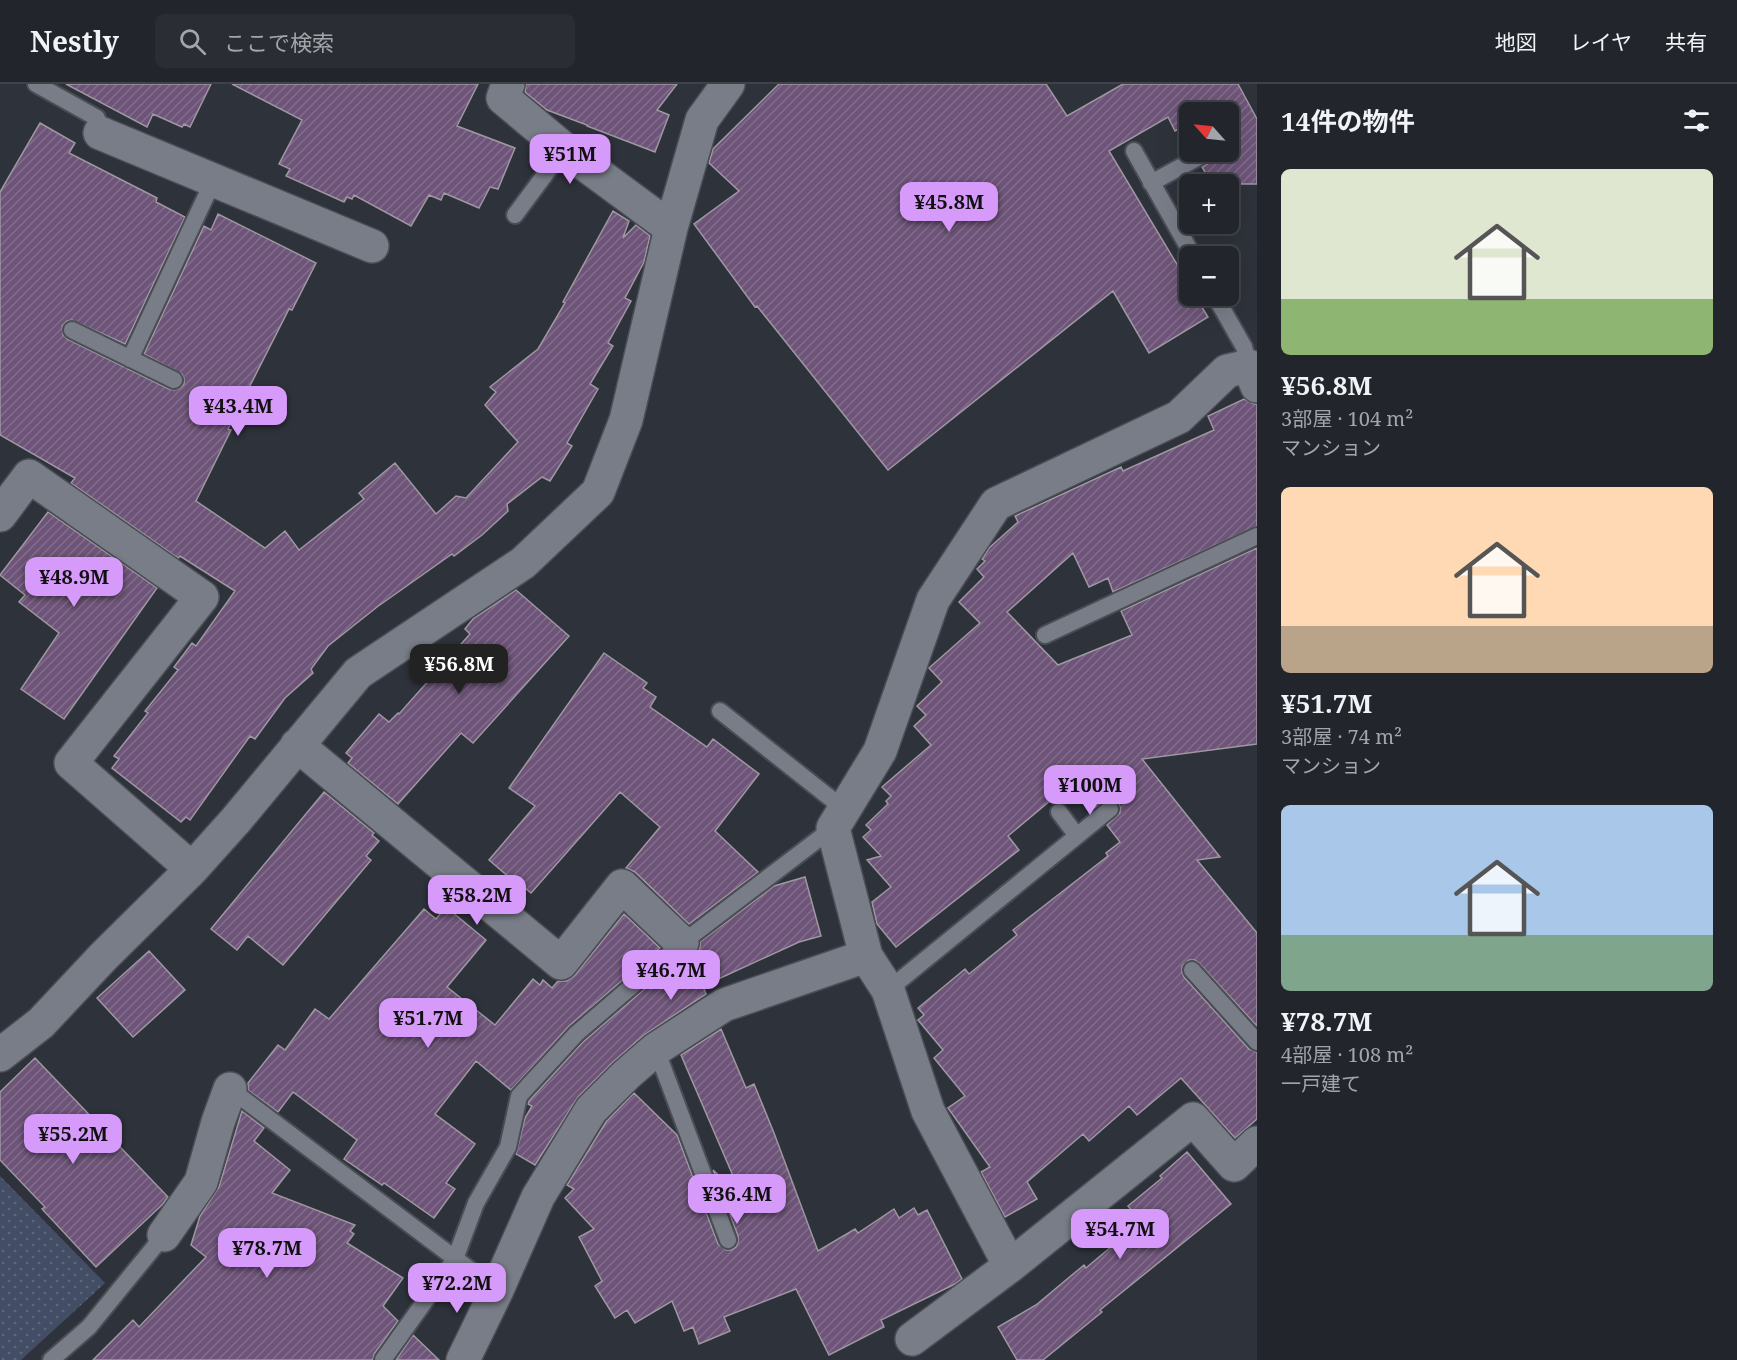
<!DOCTYPE html>
<html lang="ja">
<meta charset="utf-8">
<style>
:root{--surface:#22262c;--page:#2a2e34;--text:#f1f3f6;--muted:#a2a5a9;--line:#3f4348;--accent:#d69bfa}
body{margin:0;font-family:"Noto Serif","Noto Sans JP",serif;background:var(--page);color:var(--text);height:100vh;display:flex;flex-direction:column;font-size:22px;white-space:nowrap}
*{box-sizing:border-box;margin:0}
p{font-size:20px;color:var(--muted)}
.icon{flex:none;width:33px;height:33px;fill:none;stroke:currentColor;stroke-width:2;stroke-linecap:round;stroke-linejoin:round}
.map{position:relative;flex:1;overflow:hidden}
.details{display:flex;flex-direction:column;background:var(--surface);width:480px}
.details>*{flex:none}
.needle{width:39px;rotate:297deg}
.tools{position:absolute;left:1179px;top:18px;display:grid;gap:12px}
.tools a{display:grid;place-items:center;width:60px;height:60px;border-radius:9px;background:var(--surface);box-shadow:0 6px 24px #0002,0 0 0 2px var(--line);font-size:30px}
.price{position:absolute;translate:-50% -51px;padding:0 14px;border-radius:12px;background:var(--accent);color:#111;font-size:20px;line-height:39px;filter:drop-shadow(0 2px 3px #0008)}
.price::after{content:'';position:absolute;left:50%;top:36px;width:18px;height:14px;margin-left:-9px;background:inherit;clip-path:polygon(0 0,100% 0,50% 100%)}
.price.current{background:#222;color:#fff}
ul{padding:0;list-style:none}
li{display:grid;align-content:center;gap:12px;height:318px;padding:0 24px}
li span{display:grid;place-items:center;height:186px;border-radius:9px;color:#555}
li>.icon{margin-inline-start:auto}
span .icon{width:108px;height:108px;fill:#fffc;stroke-width:1}
li b{font-size:26px}
h2{display:flex;justify-content:space-between;align-items:center;height:72px;padding:0 24px;font-size:26px}
header{display:flex;align-items:center;gap:36px;box-sizing:border-box;height:84px;padding:0 30px;background:var(--surface);border-bottom:2px solid var(--line)}
header strong{font-size:28px}
nav{display:flex;gap:33px;margin-inline-start:auto;font-size:21px}
.search{width:420px;height:54px;background:var(--page);display:flex;align-items:center;gap:15px;box-sizing:border-box;padding:0 21px;border-radius:9px;color:var(--muted);font-size:22px}
main{display:flex;flex:1;min-height:0}
.map>svg:first-child{display:block}
.grass{fill:url(#grass-dots)}
.building{fill:url(#building-hatch);stroke:#9f98a2;stroke-width:1.5}
.lines{fill:none;stroke-linecap:round;stroke-linejoin:round}
.lane-casing{stroke:#4a4d54;stroke-width:20}
.street-casing{stroke:#4a4d54;stroke-width:36}
.lane{stroke:#797d88;stroke-width:16}
.street{stroke:#797d88;stroke-width:33}
</style>
<header>
<strong>Nestly</strong>
<div class="search"><svg class="icon" aria-label="search" viewBox="0 0 24 24"><circle cx="10" cy="10" r="6"/><path d="M15 15l6 6"/></svg>ここで検索</div>
<nav><a>地図</a><a>レイヤ</a><a>共有</a></nav>
</header>
<main>
<div class="map">
<svg width="1257" height="1276" viewBox="0 0 1257 1276">
<defs>
<pattern id="grass-dots" width="8" height="8" patternUnits="userSpaceOnUse" patternTransform="scale(1.5)"><rect width="8" height="8" fill="#434d65"/><path d="M2 2h.1M6 6h.1" fill="none" stroke="#5e677c" stroke-width="1.8" stroke-linecap="round"/></pattern>
<pattern id="building-hatch" width="6" height="6" patternUnits="userSpaceOnUse" patternTransform="scale(1.5)"><rect width="6" height="6" fill="#6d5478"/><path d="M-1 1l2-2M0 6l6-6M5 7l2-2" fill="none" stroke="#826d8c"/></pattern>
</defs>
<rect width="100%" height="100%" fill="#2e323a"/>
<path class="grass" d="M0,1092L105,1199L21,1276H0Z"/>
<path class="building" d="M66,0H211L190,43L184,40L182,43L153,30L147,43Z
M232,0H478L457,42L515,64L498,105L490,103L479,124L444,109L441,116L429,111L411,142L354,111L352,115L347,113L344,118L286,92L290,85L279,80L302,36Z
M526,0H677L657,26L669,31L655,68L587,42V41L547,26L525,8Z
M779,0H1046L1067,32L1123,0H1238L1257,35V100H1212L1202,83L1217,74L1218,68H1228V28H1190V58L1182,43L1175,47L1168,33L1109,67L1190,202V212H1195L1208,233L1149,269L1113,207L888,386L757,222L755,223L694,140L739,107L709,79L713,65Z
M40,39L75,59L69,69L157,114L156,118L185,133L125,260L72,236L67,237L62,242L63,251L67,255L169,305L175,306L180,304L184,300V295L182,290L144,270L204,142L211,146L218,130L316,179L292,226L289,225L228,345L231,346L196,417L265,464L285,447L299,466L364,415L359,409L395,379L436,430L456,412L466,414L518,358L485,321L496,308L490,303L538,265L565,219L563,218L613,127L629,137L623,154L636,141L650,152L644,178L625,214L631,217L608,259L613,262L590,300L598,305L567,359L572,362L550,397L542,393L507,420L508,427L482,451L454,472L452,470L377,523L328,562L311,585L313,589L285,614L255,655L250,652L190,736L186,733L181,738L112,684L119,675L114,672L148,629L145,627L178,586L174,583L192,559L196,562L235,507L180,472L178,474L71,399L75,394L0,351V108Z
M1244,315L1254,320H1257V442L1113,508L1108,494L1089,503L1073,469L1007,528L1058,581L1132,551L1121,527L1257,464V660L1142,675L1220,773L1197,776L1257,849V942L1199,879L1195,876H1189L1182,882V888L1184,893L1249,965L1257,968V1035L1235,1054L1181,994L1137,1031L1129,1022L1089,1057L1083,1050L1027,1098L1037,1115L1005,1133L981,1088L990,1083L948,1024L965,1012L934,974L943,966L918,936L924,931L918,924L965,885L969,890L1017,851L1013,846L1108,772L1106,769L1120,758L1107,741L1120,729V723L1118,718L1109,715L1095,724L1075,696L1008,752L1019,766L896,863L877,840L872,818L891,803L867,776L881,772L863,753L871,746L866,741L888,720L886,717L891,712L882,703L931,661L914,642L926,631L917,622L942,598L929,584L980,539L959,518L984,493L977,485L985,477L982,475L989,464L1018,438L1015,432L1121,383L1123,387L1214,346L1208,332Z
M48,428L157,504L64,635L21,605L59,549L19,518L25,511L0,491Z
M516,506L569,552L473,659L461,649L398,720L348,679L352,674L346,669L379,630L389,638L398,629L399,630L470,550L465,545L473,535Z
M604,569L647,599L643,604L656,613L650,623L707,663L713,655L759,690L715,747L758,788L689,840L635,788L626,784L660,743L620,708L531,809L525,804L524,806L489,776L535,722L509,704Z
M324,708L374,749L372,751L379,757L366,772L371,776L283,881L248,852L237,866L211,845Z
M805,793L821,852L799,858L703,902L706,910L644,951L613,978L578,1013L535,1081L516,1070L525,1034L532,1022L528,1020L529,1017L583,958L677,877H687L695,872L700,864V858L774,802Z
M446,823L486,856L447,903L495,941L533,895L540,901L543,896L552,904L558,897H567L575,891L624,830L660,864L569,942L511,1006L476,977L435,1030L475,1060L446,1099L455,1105L434,1134L384,1099L382,1101L344,1075L357,1056L293,1008L278,1028L248,1006V999L278,961L285,966L315,925L329,935L424,825L436,835Z
M149,867L185,906L133,953L97,914Z
M721,945L746,1004L754,1000L774,1049L818,1167L855,1145L858,1149L894,1125L899,1134L914,1124L918,1131L927,1126L962,1195L955,1200L881,1236L884,1243L829,1271L796,1205L724,1233L730,1247L699,1260L693,1243L684,1247L672,1217L635,1239L627,1226L615,1234L595,1202L602,1197L579,1153L594,1145L565,1114L574,1105L567,1101L606,1038L634,1009L677,1051L718,1160L726,1166H731L736,1163L738,1158V1152L713,1086L743,1115L681,971Z
M35,974L168,1113L163,1120L96,1183L42,1125L45,1123L0,1076V1008Z
M242,1027L264,1044L254,1057L290,1086L272,1109L355,1141L350,1147L354,1150L347,1159L403,1194L383,1222L398,1237L374,1270L373,1276H93L133,1236L139,1243L206,1173L191,1161L200,1132L219,1103Z
M1187,1068L1231,1120L1100,1226L1102,1228L1043,1276H1017L998,1243L1036,1221L1084,1181L1086,1184L1137,1141L1131,1134L1135,1130L1128,1122L1162,1094L1160,1092Z
M413,1251L439,1276H396Z"/>
<g class="lines">
<defs>
<path id="lane" d="M36,0L97,34L100,49
M1134,67L1193,172
M1151,99L1208,68
M515,131L564,65
M1215,212L1244,263L1249,282
M72,246L174,296
M130,275L214,95
M1045,551L1257,452
M720,627L844,725
M1059,728L1077,752
M1192,886L1257,958
M888,906L1110,725
M656,965L728,1156
M230,1005L497,1206
M51,1276L89,1243L164,1151
M383,1276L455,1175L476,1119L508,1063L519,1012L576,950L682,859L833,744"/>
<path id="street" d="M508,0L503,14L564,65L671,144
M100,49L372,162
M0,431L29,392L202,513L71,679L192,785
M297,661L561,879L622,802L682,859
M866,872L888,906L928,1027L1010,1182
M0,971L41,939L103,873L192,785L236,736L358,589L523,479L598,408L626,336L671,144L702,36L728,0
M164,1151L201,1098L218,1038L230,1005
M912,1255L1010,1182L1193,1035L1234,1081L1257,1059
M463,1276L497,1206L538,1113L591,1026L626,991L656,965L724,921L866,872L833,744L880,667L933,516L996,420L1179,333L1227,287L1249,282L1257,302"/>
</defs>
<use href="#lane" class="lane-casing"/>
<use href="#street" class="street-casing"/>
<use href="#lane" class="lane"/>
<use href="#street" class="street"/>
</g>
</svg>
<div class="tools">
<a><svg class="needle" viewBox="-14 -14 28 28"><path d="M0-13l5 13h-10z" fill="#e53935"/><path d="M0 13l5-13h-10z" fill="#a2a5a9"/></svg></a>
<a>+</a>
<a>−</a>
</div>
<b class="price" style="left:570px;top:101px">¥51M</b>
<b class="price" style="left:949px;top:149px">¥45.8M</b>
<b class="price" style="left:238px;top:353px">¥43.4M</b>
<b class="price" style="left:74px;top:524px">¥48.9M</b>
<b class="price current" style="left:459px;top:611px">¥56.8M</b>
<b class="price" style="left:1090px;top:732px">¥100M</b>
<b class="price" style="left:477px;top:842px">¥58.2M</b>
<b class="price" style="left:671px;top:917px">¥46.7M</b>
<b class="price" style="left:428px;top:965px">¥51.7M</b>
<b class="price" style="left:73px;top:1081px">¥55.2M</b>
<b class="price" style="left:737px;top:1141px">¥36.4M</b>
<b class="price" style="left:1120px;top:1176px">¥54.7M</b>
<b class="price" style="left:267px;top:1195px">¥78.7M</b>
<b class="price" style="left:457px;top:1230px">¥72.2M</b>
</div>
<section class="details">
<h2>14件の物件<svg class="icon" aria-label="filters" viewBox="0 0 24 24"><path d="M4 7h16M4 17h16"/><circle cx="9" cy="7" r="2"/><circle cx="15" cy="17" r="2"/></svg></h2>
<ul>
<li><span style="background:linear-gradient(#dfe7d0 70%,#8fb573 0)"><svg class="icon" aria-label="home" viewBox="0 0 24 24"><path d="M3 11l9-7 9 7M6 9v11h12V9"/></svg></span><div><b>¥56.8M</b><p>3部屋 · 104 m²</p><p>マンション</p></div></li>
<li><span style="background:linear-gradient(#ffd9b3 75%,#b9a48a 0)"><svg class="icon" aria-label="home" viewBox="0 0 24 24"><path d="M3 11l9-7 9 7M6 9v11h12V9"/></svg></span><div><b>¥51.7M</b><p>3部屋 · 74 m²</p><p>マンション</p></div></li>
<li><span style="background:linear-gradient(#a9c7e8 70%,#7fa58c 0)"><svg class="icon" aria-label="home" viewBox="0 0 24 24"><path d="M3 11l9-7 9 7M6 9v11h12V9"/></svg></span><div><b>¥78.7M</b><p>4部屋 · 108 m²</p><p>一戸建て</p></div></li>
</ul>
</section>
</main>
